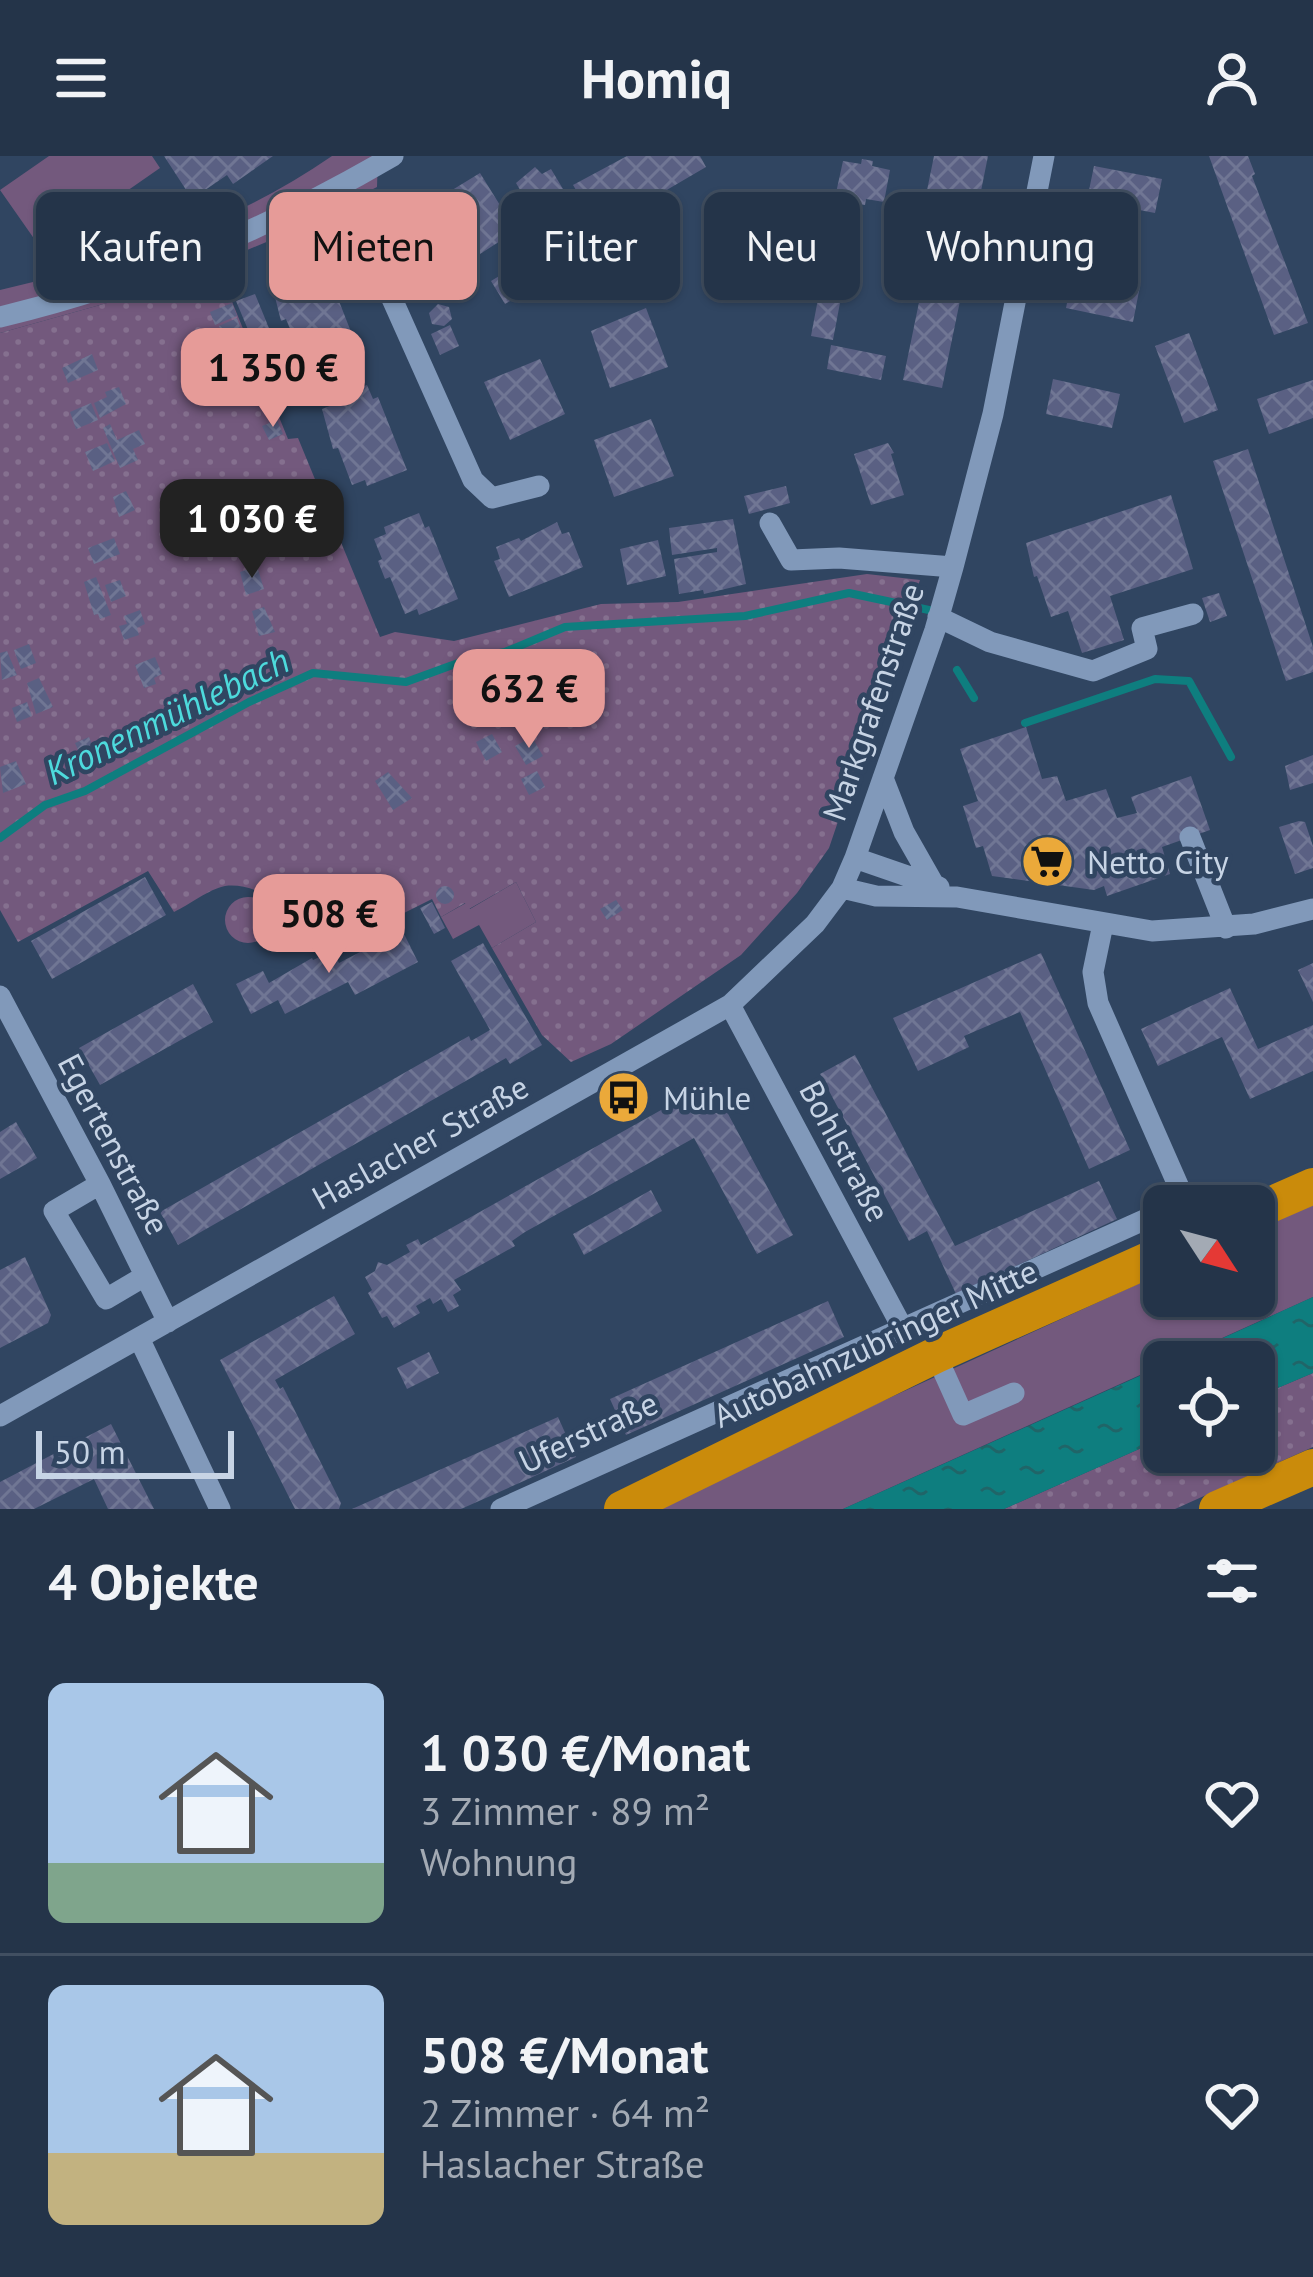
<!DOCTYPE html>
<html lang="de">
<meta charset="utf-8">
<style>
:root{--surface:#243449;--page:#303f53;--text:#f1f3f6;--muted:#a3aab4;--line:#414f61;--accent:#e69b98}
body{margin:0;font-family:"PT Sans",sans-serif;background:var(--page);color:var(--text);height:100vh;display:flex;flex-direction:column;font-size:45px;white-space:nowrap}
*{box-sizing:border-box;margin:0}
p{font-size:39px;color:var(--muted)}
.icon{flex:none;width:66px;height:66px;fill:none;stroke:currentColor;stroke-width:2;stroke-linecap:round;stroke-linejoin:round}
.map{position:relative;height:1353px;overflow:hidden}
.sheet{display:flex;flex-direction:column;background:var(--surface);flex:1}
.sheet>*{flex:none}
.hud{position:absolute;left:36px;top:36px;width:1242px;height:108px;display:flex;gap:24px}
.needle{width:78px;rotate:126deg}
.tools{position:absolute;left:1143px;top:1029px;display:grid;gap:24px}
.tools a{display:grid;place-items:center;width:132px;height:132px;border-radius:18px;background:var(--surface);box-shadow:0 3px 9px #0004,0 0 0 3px var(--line);font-size:60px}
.scale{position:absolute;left:36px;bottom:30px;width:198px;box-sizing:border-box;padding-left:12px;border:6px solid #c7d4e5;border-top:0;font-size:33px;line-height:42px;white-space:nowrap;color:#c7d4e5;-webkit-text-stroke:9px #304561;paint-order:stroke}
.price{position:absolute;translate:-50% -102px;padding:0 27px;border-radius:24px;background:var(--accent);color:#111;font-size:39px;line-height:78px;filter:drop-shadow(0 3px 6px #0008)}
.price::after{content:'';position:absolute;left:50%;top:72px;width:36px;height:27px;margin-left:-18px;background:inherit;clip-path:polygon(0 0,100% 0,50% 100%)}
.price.on{background:#222;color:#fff}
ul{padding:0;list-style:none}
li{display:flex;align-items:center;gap:36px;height:300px;padding:0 48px}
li+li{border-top:3px solid var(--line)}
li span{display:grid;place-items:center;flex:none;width:336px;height:240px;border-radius:18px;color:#555}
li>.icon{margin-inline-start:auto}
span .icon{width:144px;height:144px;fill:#fffc;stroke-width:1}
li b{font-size:51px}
h2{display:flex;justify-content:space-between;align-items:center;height:144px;padding:0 48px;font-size:51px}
.chip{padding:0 42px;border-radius:18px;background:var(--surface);box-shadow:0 3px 9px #0004,0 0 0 3px var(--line);font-size:42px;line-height:108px}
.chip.on{background:var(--accent);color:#111}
header{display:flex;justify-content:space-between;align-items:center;height:156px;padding:0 48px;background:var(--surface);font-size:54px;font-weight:700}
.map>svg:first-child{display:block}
.grass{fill:#73597d}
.park{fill:url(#park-dots)}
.water{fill:url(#water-ripples)}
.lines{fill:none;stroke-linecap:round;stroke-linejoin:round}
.stream{stroke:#0e7e7f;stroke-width:8}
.building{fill:url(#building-cross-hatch)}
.minor{stroke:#8199ba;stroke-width:21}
.highway{stroke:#ca8b0b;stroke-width:36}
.labels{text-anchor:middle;stroke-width:9;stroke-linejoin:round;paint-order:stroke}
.street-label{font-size:33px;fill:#c7d4e5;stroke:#304561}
.poi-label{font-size:33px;fill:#c7d4e5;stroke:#304561;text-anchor:start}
.water-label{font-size:36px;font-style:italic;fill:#4ddadc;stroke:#304561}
</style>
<header><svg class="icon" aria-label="menu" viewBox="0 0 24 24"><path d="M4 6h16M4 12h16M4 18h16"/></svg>Homiq<svg class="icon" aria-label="person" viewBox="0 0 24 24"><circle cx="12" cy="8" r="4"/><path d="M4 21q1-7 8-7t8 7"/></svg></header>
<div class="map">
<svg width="1313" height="1353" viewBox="0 0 1313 1353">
<defs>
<pattern id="park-dots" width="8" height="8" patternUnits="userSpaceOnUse" patternTransform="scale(3)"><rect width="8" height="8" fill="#73597d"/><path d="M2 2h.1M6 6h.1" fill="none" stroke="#85708f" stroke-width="1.8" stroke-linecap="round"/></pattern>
<pattern id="water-ripples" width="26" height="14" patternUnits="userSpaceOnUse" patternTransform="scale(3)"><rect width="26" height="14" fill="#0e7e7f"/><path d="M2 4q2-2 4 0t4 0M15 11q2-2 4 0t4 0" fill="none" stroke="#206568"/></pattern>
<pattern id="building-cross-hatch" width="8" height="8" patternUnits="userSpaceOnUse" patternTransform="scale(3)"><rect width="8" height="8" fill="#5a6083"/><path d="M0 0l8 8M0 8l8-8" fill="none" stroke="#707694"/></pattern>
</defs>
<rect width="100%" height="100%" fill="#304561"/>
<path class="grass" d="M49,0H152L160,12L42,94L0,34Z
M332,0H378L377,31L283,79L150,135L0,177V134C119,106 230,70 332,0Z
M516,726L536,766L492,792L479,769L453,783L441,761L466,747L470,753Z
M1313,1047V1141L843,1353H656L730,1315L1164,1116V1140H1254V1074Z"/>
<path class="park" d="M217,109L288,283L298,282L380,481L395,476L454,485L601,448L678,446L867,418L920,424L829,692L797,737L741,799L611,888L571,906L542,879L492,792L536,766L516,726L469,753L465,747L441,761L432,743L344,787L342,779L316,787C304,759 258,725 225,730C209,733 189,749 174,756L148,715L18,786L0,754V177L150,135Z
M225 764a23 23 0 1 1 46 0a23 23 0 1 1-46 0Z
M1313,1217V1291L1175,1353H1004L1164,1282V1296H1254V1242Z"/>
<path class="water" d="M1313,1141V1217L1254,1242V1206H1170Z
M1164,1209V1282L1004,1353H843Z"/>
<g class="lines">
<path class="stream" d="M957,514L974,542
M1025,567L1155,523L1189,525L1231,601
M0,682L45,649L85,635L249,546L313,517L406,526L469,503L505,496L565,471L745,460L849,437L929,454"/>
</g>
<path class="building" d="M164,0H273L233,28L227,19L192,43Z
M627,0H700L706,11L600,73L573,29Z
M934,0H988L974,70L922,59Z
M1209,0H1248L1255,18L1252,20L1308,167L1274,179Z
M862,3L873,5L872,10L890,14L884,46L866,43L865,49L853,47L854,41L836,37L843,5L861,8Z
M1094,10L1162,23L1155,57L1087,44Z
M535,11L542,18L551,13L572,48L540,68L516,27Z
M480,17L516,75L480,98L444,39Z
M831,74L853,78L833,184L811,180Z
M564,81L578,104L505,148L491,125Z
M930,93L969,101L942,232L903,224Z
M316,99L321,114L326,112L355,186L315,202L313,196L301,200L286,163L281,165L271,125L282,120L280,114Z
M1073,117L1140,130L1133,166L1066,152Z
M255,138L280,199L262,207L236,145Z
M232,147L237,160L215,169L210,156Z
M438,148L449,151L452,163L444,170L432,168L429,157Z
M646,152L668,211L610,232L591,175Z
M237,162L247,190L221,202L214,186L224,182L219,170Z
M450,169L459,190L440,199L431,178Z
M1189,177L1218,254L1184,267L1155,190Z
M831,189L886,200L881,224L827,213Z
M92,198L98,214L68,227L62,212Z
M540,203L565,258L510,284L484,226Z
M259,215L266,231L250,238L247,220Z
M1053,223L1120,238L1112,272L1046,258Z
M1313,224V262L1269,278L1257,243Z
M367,229L373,243L378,241L407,314L367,330L365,324L352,329L338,292L333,293L322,253L335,248L332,242Z
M119,231L126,248L100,262L94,247L107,241L105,236Z
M91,247L98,264L76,273L70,256Z
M651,263L674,320L614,341L594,284Z
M277,264L283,278L269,284L262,270Z
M110,268L117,284L139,274L145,288L133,293L138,304L120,312L103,272Z
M107,287L115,305L93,315L85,296Z
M888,287L894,297L891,298L904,339L871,349L854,298Z
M1248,293L1313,491V516L1286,525L1213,305Z
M233,323L242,354L225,359L219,328Z
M786,330L790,347L749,358L744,340Z
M126,335L135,354L119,361L113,341Z
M1171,339L1193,413L1110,440L1124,484L1082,497L1068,455L1051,461L1037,420L1034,421L1026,387Z
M419,357L425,372L429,370L458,443L419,459L417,453L405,458L390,421L385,423L378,405L382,403L374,383L386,378L384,371Z
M733,363L746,428L704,438L703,434L679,438L674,403L717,396V392L672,399L669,372Z
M557,366L562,378L569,376L583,411L509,441L494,405L500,403L496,391L519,382L521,385Z
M242,371L248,395L222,396L217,378Z
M114,382L120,398L94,408L88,392Z
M658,384L666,420L627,429L620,393Z
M257,410L264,433L246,439L240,416Z
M96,421L111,459L100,463L98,458L94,459L84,426Z
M120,424L126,440L111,446L105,429Z
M1219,437L1227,460L1210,466L1202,442Z
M264,451L275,476L259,480L252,455Z
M140,454L145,468L137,472L139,479L124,484L119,470L127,468L124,460Z
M29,488L36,507L21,513L14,494Z
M7,495L17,519L2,524L0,497Z
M155,501L162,518L154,522L156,528L144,532L135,509Z
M39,522L53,551L36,558L27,527Z
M27,546L32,560L17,566L12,552Z
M1026,571L1042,623L1057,620L1066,645L1106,633L1117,662L1137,657L1131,641L1191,620L1210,674L1162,691L1170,718L1107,740L1104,730L1094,734L992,720L983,690L976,692L963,650L978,645L960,593Z
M492,578L502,596L486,605L476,586Z
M89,581L95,596L81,601L75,587Z
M532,581L543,600L526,609L515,590Z
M1313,599V627L1290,634L1285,610Z
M16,605L26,628L3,637L0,611Z
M537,615L545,631L529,639L521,623Z
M388,616L412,642L393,654L375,625Z
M1299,665L1305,666L1313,690V712L1295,718L1279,671Z
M145,721L166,759L52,823L31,785Z
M436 739a9 9 0 1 1 18 0a9 9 0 1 1-18 0Z
M616,744L623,754L607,764L600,753Z
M432,746L445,772L434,778L420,752Z
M402,774L418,806L355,839L348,826L285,858L278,844L251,858L236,828L263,815L269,827L312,802L313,804L333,795L339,807Z
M483,787L542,889L510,908L506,902L178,1089L160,1056L469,880L471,885L490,874L451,805Z
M1041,797L1130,994L1089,1013L1020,856L964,880L969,891L918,915L893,862Z
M1313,807V846L1298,814Z
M193,828L213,866L100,929L79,892Z
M1230,832L1258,893L1313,869V915L1250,943L1222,881L1158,910L1141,873Z
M855,899L955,1090L1099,1025L1117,1063L956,1138L927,1075L909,1085L820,918Z
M711,926L793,1079L757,1098L694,982L525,1076L512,1085L515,1090L454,1124L461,1134L453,1139L459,1150L448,1156L441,1143L433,1148L430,1142L416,1150L420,1157L394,1172L387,1160L382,1162L368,1137L372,1134L365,1121L375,1115L378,1106L387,1109L410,1096L406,1089L418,1083L421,1089Z
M16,966L37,1002L0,1023V976Z
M651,1034L662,1055L584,1099L573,1078Z
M25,1101L51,1159L48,1167L0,1192V1114Z
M334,1140L355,1178L275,1224L280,1233L283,1231L341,1347L339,1353H295L220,1204Z
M828,1145L844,1181L626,1279L610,1243Z
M429,1196L439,1217L407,1233L397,1212Z
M558,1261L576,1301L526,1324L461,1353H352Z
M111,1268L154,1353H108L94,1323L34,1353H0V1326Z"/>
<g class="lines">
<path class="minor" d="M342,31L473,324L492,342L539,330
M0,161C139,128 270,72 393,0
M770,367L791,404L839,402L953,411
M938,461L990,486L1093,515L1147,493L1142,472L1193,458
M883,622L904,676L933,727
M1190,681L1226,772
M855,702L939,731
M842,732L876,740L957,741L1152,775L1254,768L1313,753
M1103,768L1093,816L1098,847L1185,1045L1175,1050
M0,840L100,1028L168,1166
M730,849L903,1173
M100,1028L54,1055L106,1143L145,1120
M139,1182L220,1353
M936,1199L963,1259L1014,1237
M0,1260L730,849L815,768L842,732L855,702L935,474L953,411L993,258L1044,0
M501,1353L1164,1055"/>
<path class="highway" d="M1254,1056L1313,1030
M622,1353L936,1199L1164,1097
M1217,1353L1313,1311"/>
</g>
<defs>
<symbol id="supermarket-disc" viewBox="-11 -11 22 22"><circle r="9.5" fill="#eba93a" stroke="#304561"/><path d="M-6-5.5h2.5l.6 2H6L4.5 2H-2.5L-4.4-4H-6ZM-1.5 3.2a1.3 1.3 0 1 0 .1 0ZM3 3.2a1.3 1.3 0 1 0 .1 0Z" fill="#111"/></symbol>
<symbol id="bus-disc" viewBox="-11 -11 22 22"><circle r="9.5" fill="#eba93a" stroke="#304561"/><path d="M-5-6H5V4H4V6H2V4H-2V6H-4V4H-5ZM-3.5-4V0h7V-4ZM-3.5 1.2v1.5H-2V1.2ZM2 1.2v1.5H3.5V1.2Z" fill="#111"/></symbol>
</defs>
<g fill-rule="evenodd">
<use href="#supermarket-disc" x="1018" y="676" width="59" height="59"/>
<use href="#bus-disc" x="594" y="912" width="59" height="59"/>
</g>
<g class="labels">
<g class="street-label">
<text transform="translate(873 546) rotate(-71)" y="12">Markgrafenstraße</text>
<text transform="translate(420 986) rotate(-29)" y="12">Haslacher Straße</text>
<text transform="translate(114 988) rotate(62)" y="12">Egertenstraße</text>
<text transform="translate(845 995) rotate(62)" y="12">Bohlstraße</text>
<text transform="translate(875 1187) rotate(-25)" y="12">Autobahnzubringer Mitte</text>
<text transform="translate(588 1276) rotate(-25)" y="12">Uferstraße</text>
</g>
<g class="poi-label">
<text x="1087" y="718">Netto City</text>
<text x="663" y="954">Mühle</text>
</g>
<g class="water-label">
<text transform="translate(167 560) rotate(-26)" y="13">Kronenmühlebach</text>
</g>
</g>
</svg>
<div class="tools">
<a><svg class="needle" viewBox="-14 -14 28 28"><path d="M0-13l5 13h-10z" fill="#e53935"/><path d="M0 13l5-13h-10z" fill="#a3aab4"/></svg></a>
<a><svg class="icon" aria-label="locate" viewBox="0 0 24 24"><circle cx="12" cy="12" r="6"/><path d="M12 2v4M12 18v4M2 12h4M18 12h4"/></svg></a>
</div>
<div class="scale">50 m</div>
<b class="price" style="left:273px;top:274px">1 350 €</b>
<b class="price on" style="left:252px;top:425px">1 030 €</b>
<b class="price" style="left:529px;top:595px">632 €</b>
<b class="price" style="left:329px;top:820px">508 €</b>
<div class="hud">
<a class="chip">Kaufen</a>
<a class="chip on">Mieten</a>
<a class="chip">Filter</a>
<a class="chip">Neu</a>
<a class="chip">Wohnung</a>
</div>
</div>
<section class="sheet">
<h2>4 Objekte<svg class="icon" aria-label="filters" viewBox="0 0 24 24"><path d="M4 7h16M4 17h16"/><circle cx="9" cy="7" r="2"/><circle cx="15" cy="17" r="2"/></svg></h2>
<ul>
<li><span style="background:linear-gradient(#a9c7e8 75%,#7fa58c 0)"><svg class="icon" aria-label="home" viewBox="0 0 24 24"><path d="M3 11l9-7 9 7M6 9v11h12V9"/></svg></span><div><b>1 030 €/Monat</b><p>3 Zimmer · 89 m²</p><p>Wohnung</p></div><svg class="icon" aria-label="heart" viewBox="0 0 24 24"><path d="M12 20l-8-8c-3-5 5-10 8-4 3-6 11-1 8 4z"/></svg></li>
<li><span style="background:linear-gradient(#a9c7e8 70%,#c2b280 0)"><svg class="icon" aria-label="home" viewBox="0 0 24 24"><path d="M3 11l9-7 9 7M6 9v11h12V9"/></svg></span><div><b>508 €/Monat</b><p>2 Zimmer · 64 m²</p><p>Haslacher Straße</p></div><svg class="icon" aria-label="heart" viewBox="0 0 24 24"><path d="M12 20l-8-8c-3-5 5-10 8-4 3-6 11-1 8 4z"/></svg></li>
</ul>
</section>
